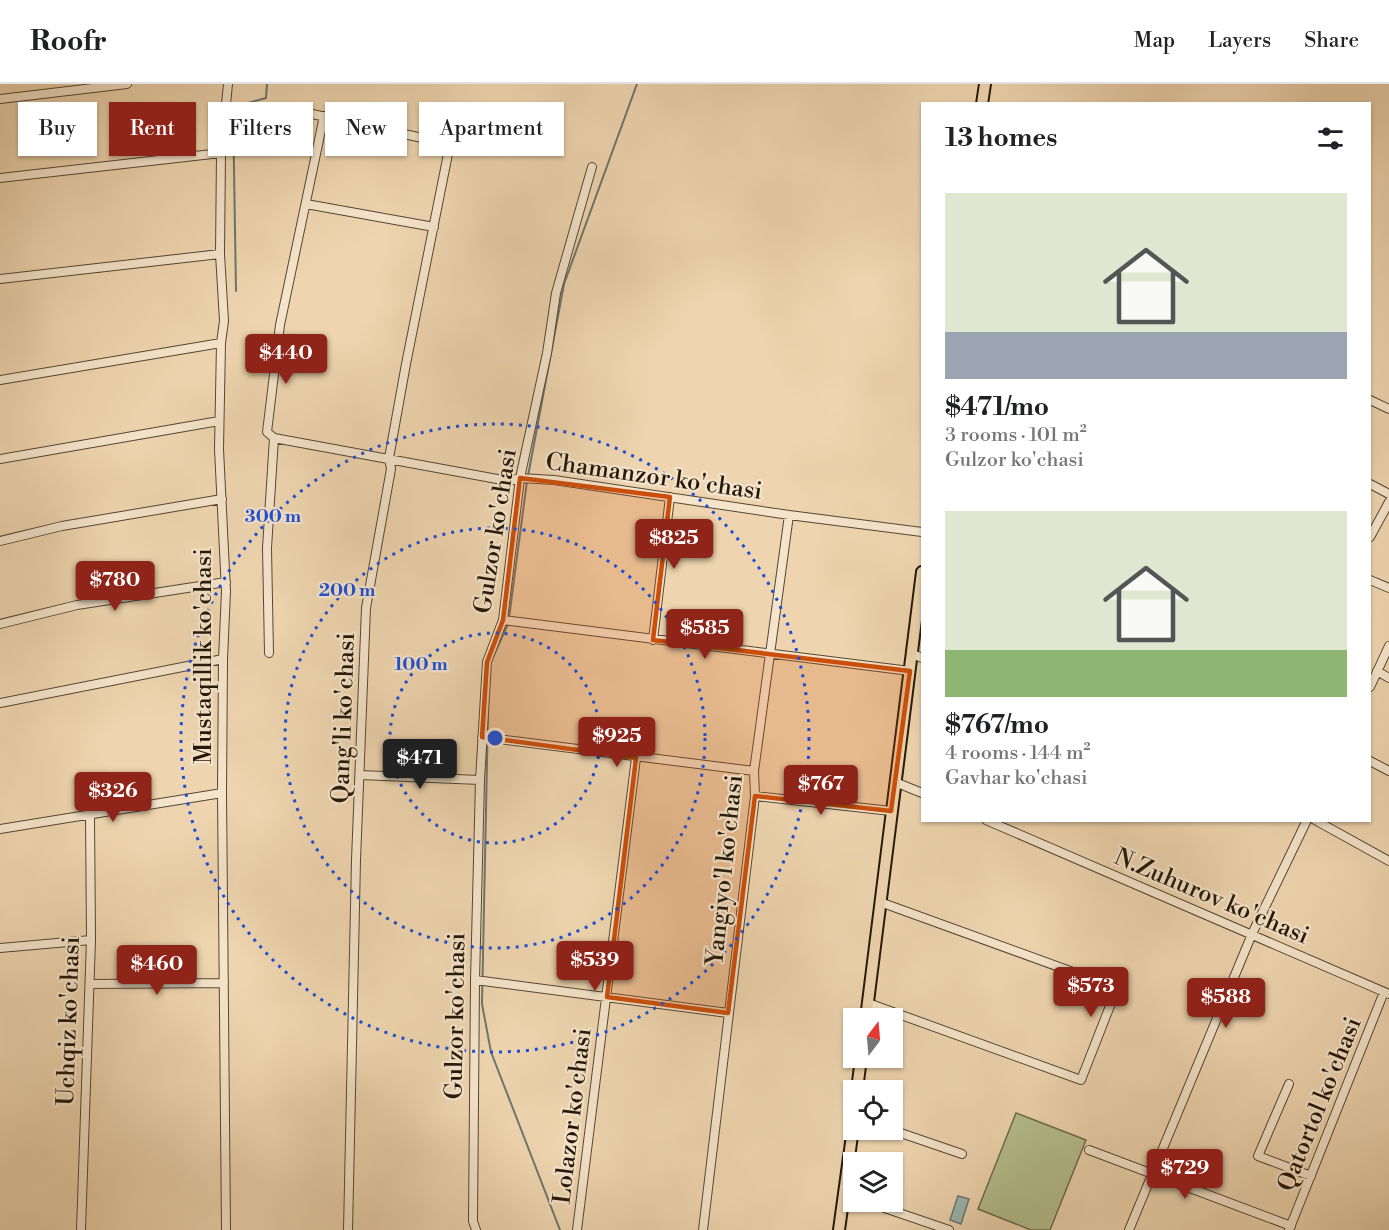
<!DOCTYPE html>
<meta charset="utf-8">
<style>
:root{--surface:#fff;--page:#f6f6f6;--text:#202124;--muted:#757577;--line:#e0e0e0;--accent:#8f2418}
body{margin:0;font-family:"Libre Bodoni",serif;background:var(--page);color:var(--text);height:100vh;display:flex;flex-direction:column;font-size:22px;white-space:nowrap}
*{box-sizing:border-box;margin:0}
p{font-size:20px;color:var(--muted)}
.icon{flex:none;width:33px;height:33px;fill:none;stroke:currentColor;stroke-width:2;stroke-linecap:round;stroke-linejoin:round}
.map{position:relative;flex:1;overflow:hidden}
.side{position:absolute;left:921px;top:18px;width:450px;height:720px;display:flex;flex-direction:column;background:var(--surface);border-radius:0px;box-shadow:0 2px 4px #0004}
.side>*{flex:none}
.top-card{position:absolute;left:18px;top:18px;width:570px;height:54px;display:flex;gap:12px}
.needle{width:39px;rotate:16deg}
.tools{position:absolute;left:843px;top:924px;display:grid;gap:12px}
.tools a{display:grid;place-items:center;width:60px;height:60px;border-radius:0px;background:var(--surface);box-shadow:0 2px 4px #0004;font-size:30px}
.price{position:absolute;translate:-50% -51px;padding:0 14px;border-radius:6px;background:var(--accent);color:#fff;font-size:20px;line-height:39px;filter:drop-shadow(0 2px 3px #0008)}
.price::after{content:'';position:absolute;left:50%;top:36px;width:18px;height:14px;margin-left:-9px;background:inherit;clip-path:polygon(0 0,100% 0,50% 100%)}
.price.selected{background:#222;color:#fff}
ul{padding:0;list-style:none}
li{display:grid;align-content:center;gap:12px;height:318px;padding:0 24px}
li span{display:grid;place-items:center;height:186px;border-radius:0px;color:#555}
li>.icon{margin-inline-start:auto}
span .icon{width:108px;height:108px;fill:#fffc;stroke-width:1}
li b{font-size:26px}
h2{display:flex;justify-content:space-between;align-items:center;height:72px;padding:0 24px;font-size:26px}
.tag{padding:0 21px;border-radius:0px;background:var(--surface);box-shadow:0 2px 4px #0004;font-size:21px;line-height:54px}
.tag.selected{background:var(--accent);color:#fff}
header{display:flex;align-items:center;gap:36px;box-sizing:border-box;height:84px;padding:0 30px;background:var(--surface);border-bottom:2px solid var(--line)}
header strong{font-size:28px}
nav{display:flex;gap:33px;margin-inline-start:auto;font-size:21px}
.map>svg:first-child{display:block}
.green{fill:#b4be8e;stroke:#6c6b4b;stroke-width:1.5}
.water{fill:#9bb7b3;stroke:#6b776f;stroke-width:1.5}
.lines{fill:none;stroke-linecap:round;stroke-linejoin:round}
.stream{stroke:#6b776f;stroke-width:2}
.minor-casing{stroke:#564732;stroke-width:10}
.major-casing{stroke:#241808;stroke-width:14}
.minor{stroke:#f4e4cb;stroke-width:8}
.major{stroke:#eed5af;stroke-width:10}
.marked{fill:#cb4f0b;fill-opacity:0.2;stroke:#cb4f0b;stroke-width:4.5;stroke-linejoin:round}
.ring{fill:none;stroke:#1d4ed8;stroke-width:3;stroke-dasharray:3 6}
.labels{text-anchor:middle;stroke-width:4.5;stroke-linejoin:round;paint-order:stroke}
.street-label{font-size:24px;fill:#241808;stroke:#f4e4cb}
.centre{fill:#1d4ed8;stroke:#f4e4cb;stroke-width:3}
.ring-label{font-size:18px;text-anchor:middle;font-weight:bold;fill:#1d4ed8;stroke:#f4e4cb;stroke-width:4.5;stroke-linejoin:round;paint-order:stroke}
</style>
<header>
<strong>Roofr</strong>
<nav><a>Map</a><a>Layers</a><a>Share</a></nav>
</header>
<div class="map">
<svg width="1389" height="1146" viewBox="0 0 1389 1146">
<rect width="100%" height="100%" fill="#eed5af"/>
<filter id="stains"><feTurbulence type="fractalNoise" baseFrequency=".00333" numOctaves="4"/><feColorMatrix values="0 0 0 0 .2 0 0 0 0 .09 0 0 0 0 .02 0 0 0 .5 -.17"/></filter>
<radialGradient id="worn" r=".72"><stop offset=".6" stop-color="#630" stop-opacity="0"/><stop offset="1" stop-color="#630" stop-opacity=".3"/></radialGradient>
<path class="green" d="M1016,1029L1086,1056L1050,1146H1031L978,1125Z"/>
<path class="water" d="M958,1112L969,1115L961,1140L950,1136Z"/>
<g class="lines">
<path class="stream" d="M236,207L233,23L266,14L267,0
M528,392L564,200L637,0
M509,534L527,397
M493,573L508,540
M488,629L482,920L491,968L560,1146"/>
<defs>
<path id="minor" d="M0,15L127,0
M280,23L450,60L406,280L389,374L391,385L366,524L356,776L348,1146
M0,94L221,69
M306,120L434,143
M0,195L220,170
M0,296L221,259
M1370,316L1389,325
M274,354L508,397L520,394L554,396L789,431L922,448
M0,375L219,337
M1370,400L1389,410
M1370,453L1389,418
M0,457L62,442L222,415
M1370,496L1389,504
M503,536L910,587
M0,540L77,521L226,498
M653,556L670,413
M269,569L267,464L274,354L267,348L280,241L324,32
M913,570L922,574
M1377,587L1389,594
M1370,603L1389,562
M0,619L223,575
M482,653L754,687
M1370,677L1389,687
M360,691L480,696
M895,698L922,709
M755,712L891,727
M986,736L1389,910
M1315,736L1389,777
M0,745L222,709
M0,864L91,856
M475,896L728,929
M90,900L224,899
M868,919L1081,996L1117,904L880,818
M1289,1000L1258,1072L1311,1092
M892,1046L962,1070
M1089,1066L1291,1142
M844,1109L854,1113
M867,1118L949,1146
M81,1146L91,856L90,730
M226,1146L222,709L223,575L226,507L219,365L221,259L224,237L220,170L221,69L228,0
M476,1146L473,1137L475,896L480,696L487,578L503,536L520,394L547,269L556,209L592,83
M577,1146L636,674
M703,1146L755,712L754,687L789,431
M1129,1146L1252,850L1307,736
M1289,1146L1384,908"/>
<path id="major" d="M982,20L985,0
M866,934L922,488
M857,1006L861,974
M839,1146L854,1037"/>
</defs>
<use href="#minor" class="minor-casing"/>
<use href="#major" class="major-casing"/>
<use href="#minor" class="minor"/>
<use href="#major" class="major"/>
</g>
<path class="marked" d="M520,394L670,413L653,556L910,587L891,727L755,712L728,929L607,913L636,674L482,653L487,578L503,536Z"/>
<g class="ring">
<circle cx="495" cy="654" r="105"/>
<circle cx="495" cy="654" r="210"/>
<circle cx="495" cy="654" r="314"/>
</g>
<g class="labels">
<g class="street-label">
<text transform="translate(654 392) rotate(8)" y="8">Chamanzor ko'chasi</text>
<text transform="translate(495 447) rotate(-81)" y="8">Gulzor ko'chasi</text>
<text transform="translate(203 572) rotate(-90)" y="8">Mustaqillik ko'chasi</text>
<text transform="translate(343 634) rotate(-88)" y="8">Qang'li ko'chasi</text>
<text transform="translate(724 786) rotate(-84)" y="8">Yangiyo'l ko'chasi</text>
<text transform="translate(1212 812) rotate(23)" y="8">N.Zuhurov ko'chasi</text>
<text transform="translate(455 932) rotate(-89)" y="8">Gulzor ko'chasi</text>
<text transform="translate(68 937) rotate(-88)" y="8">Uchqiz ko'chasi</text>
<text transform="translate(1319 1020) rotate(-68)" y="8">Qatortol ko'chasi</text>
<text transform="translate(572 1032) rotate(-83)" y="8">Lolazor ko'chasi</text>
</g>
</g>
<circle cx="495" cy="654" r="9" class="centre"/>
<g class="ring-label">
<text x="273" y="438">300 m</text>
<text x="347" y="512">200 m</text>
<text x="421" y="586">100 m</text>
</g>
<rect width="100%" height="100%" filter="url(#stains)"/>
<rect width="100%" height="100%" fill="url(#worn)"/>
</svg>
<div class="tools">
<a><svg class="needle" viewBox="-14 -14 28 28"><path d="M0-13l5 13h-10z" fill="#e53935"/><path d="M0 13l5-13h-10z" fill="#757577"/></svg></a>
<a><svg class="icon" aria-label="locate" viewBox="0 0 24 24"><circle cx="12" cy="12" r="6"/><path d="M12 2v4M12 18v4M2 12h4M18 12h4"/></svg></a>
<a><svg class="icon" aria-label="layers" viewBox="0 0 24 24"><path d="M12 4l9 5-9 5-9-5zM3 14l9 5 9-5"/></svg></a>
</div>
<b class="price" style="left:286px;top:301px">$440</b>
<b class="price" style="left:674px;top:486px">$825</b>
<b class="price" style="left:115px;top:528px">$780</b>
<b class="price" style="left:705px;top:576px">$585</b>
<b class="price" style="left:617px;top:684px">$925</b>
<b class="price selected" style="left:420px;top:706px">$471</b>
<b class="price" style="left:821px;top:732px">$767</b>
<b class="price" style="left:113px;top:739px">$326</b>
<b class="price" style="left:595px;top:908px">$539</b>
<b class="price" style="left:157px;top:912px">$460</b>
<b class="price" style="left:1091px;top:934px">$573</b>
<b class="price" style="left:1226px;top:945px">$588</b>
<b class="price" style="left:1185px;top:1116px">$729</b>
<div class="top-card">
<a class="tag">Buy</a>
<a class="tag selected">Rent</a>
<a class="tag">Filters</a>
<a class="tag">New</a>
<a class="tag">Apartment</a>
</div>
<section class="side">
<h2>13 homes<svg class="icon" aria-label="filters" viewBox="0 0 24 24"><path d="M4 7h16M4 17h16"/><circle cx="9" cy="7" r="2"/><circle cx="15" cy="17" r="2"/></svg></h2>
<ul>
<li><span style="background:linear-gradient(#dfe7d0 75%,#9aa5b1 0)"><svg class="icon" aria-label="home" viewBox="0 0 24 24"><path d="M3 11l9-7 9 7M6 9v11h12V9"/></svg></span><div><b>$471/mo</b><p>3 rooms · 101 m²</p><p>Gulzor ko'chasi</p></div></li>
<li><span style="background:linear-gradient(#dfe7d0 75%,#8fb573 0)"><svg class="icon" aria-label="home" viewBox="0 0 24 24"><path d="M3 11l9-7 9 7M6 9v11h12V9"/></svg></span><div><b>$767/mo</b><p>4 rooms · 144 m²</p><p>Gavhar ko'chasi</p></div></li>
</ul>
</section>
</div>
